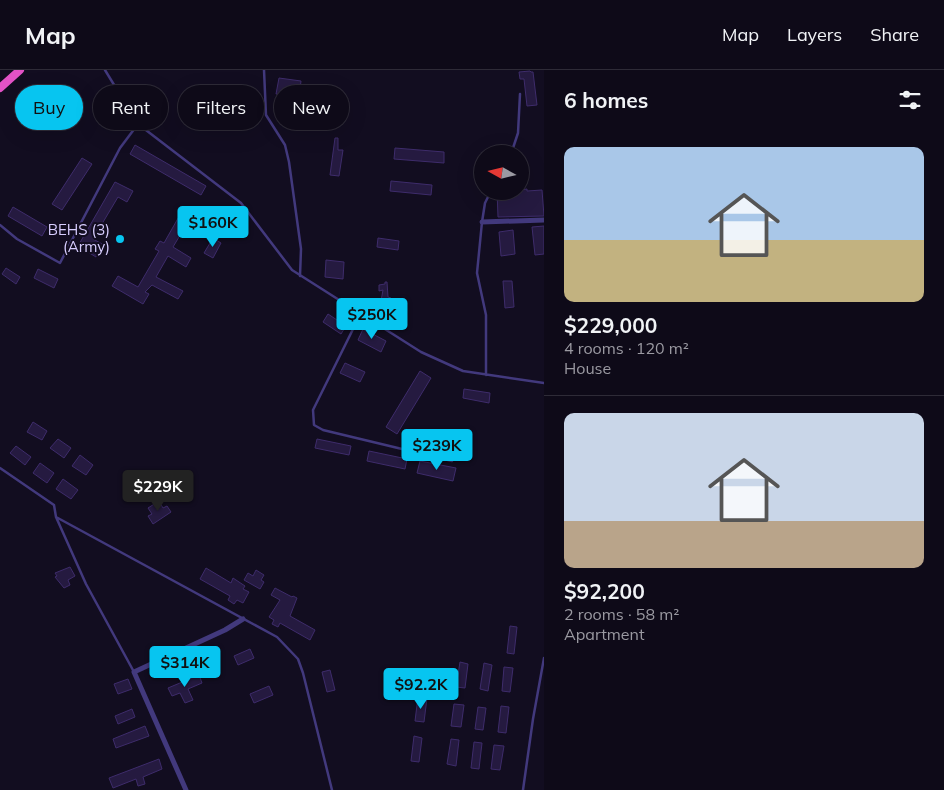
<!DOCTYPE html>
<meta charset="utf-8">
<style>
:root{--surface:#0e0a18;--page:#1c1825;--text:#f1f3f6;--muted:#9b9aa2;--line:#2e2b37;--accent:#07c5f0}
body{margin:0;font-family:Mulish,sans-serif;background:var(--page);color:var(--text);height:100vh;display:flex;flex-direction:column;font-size:19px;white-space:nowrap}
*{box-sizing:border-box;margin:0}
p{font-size:16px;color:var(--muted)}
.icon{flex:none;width:28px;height:28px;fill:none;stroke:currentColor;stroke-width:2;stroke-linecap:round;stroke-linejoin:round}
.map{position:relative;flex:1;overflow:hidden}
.drawer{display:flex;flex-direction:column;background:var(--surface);width:400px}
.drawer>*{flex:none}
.hud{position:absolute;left:15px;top:15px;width:454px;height:45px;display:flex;gap:10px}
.needle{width:32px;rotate:278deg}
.tools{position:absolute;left:474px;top:75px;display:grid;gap:10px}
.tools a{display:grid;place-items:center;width:55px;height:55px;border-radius:50%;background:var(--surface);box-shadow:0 5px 20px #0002,0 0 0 1px var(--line);font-size:25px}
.price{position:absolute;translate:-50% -42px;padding:0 11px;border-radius:5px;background:var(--accent);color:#111;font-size:16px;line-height:32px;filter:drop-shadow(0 1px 2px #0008)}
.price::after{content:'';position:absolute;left:50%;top:30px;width:15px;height:11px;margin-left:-8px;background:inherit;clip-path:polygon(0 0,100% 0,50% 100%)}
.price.on{background:#222;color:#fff}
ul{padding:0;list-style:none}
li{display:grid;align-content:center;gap:10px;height:265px;padding:0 20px}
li+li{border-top:1px solid var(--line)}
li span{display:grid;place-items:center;height:155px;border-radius:10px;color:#555}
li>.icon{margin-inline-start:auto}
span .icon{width:90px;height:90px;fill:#fffc;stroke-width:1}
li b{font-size:21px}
h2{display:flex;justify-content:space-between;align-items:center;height:60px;padding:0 20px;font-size:21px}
.pill{padding:0 18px;border-radius:22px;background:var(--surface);box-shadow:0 5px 20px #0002,0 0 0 1px var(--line);font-size:18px;line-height:45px}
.pill.on{background:var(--accent);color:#111}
header{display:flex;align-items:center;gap:30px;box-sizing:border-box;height:70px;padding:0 25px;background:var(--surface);border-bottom:1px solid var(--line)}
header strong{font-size:24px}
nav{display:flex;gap:28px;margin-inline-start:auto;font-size:18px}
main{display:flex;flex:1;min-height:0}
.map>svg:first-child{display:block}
.building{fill:#251a40;stroke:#3e2c6b}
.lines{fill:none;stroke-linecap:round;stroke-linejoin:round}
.service{stroke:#42397d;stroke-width:2.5}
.minor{stroke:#42397d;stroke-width:5}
.trunk{stroke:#e252c6;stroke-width:8}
.poi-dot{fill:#07c5f0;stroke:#120d20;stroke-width:2}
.labels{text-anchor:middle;stroke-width:4;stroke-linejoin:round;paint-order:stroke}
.poi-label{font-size:15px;fill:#d7cdfe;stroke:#120d20;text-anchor:end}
</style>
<header>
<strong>Map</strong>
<nav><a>Map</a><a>Layers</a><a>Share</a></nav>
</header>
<main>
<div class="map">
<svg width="544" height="720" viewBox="0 0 544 720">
<rect width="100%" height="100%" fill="#120d20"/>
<path class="building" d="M530,1L531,2H533L537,35L527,36L524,9H520L519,2Z
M279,8L301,11L299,27L276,24Z
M335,68H338V80H343L339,106L330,105Z
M135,75L206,116L201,125L130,84Z
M395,78L444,82V93L394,89Z
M82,88L92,94L62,140L52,134Z
M391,111L432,115L431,125L390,121Z
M115,112L133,121L127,132L118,127L93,169L104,175L96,187L78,176Z
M527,119V121L542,120L544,146L498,147L497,121H520V120Z
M13,137L47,157L42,166L8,146Z
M181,143L200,154L195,163L185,157L173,177L191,188L186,197L168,186L156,207L183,221L178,229L152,215L145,222L149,224L143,234L112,216L118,206L138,217L159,181L155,179L160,171L164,173Z
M544,156V184L535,185L532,157Z
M513,160L515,184L501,186L499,162Z
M213,168L221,173L213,188L204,183Z
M378,168L399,171L398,180L377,177Z
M326,190L344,192L343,209L325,207Z
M6,198L20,207L16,214L2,204Z
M38,199L58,209L54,218L34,208Z
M503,211H512L514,237L505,238Z
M385,212H387L388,227L391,228L390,233L381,231L383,220L379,221V215L385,214Z
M328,244L346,256L341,264L323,252Z
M363,259L386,271L381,282L358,270Z
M345,293L365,302L360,312L340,303Z
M420,301L431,308L397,364L386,357Z
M464,319L490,323L489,333L463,328Z
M33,352L47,361L42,370L27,362Z
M58,369L71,378L64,388L50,378Z
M317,369L351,376L349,385L315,378Z
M16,376L31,387L25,395L10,383Z
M369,381L407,389L405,399L367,391Z
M80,385L93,395L86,405L72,396Z
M420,391L456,398L453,411L417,403Z
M40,393L54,403L47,413L33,403Z
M63,409L78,420L71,429L56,419Z
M159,431L163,438L167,436L171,442L153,454L148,446L152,444L148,438Z
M70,497L75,506L68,510L70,515L64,518L55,507L57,506L55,503Z
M206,498L231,513L233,508L245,516L243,519L249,522L243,533L237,530L234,534L228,530L230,526L200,509Z
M256,500L264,505L261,510L264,512L260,519L244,510L248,503L253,506Z
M275,518L292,527L293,526L297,528L290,546L315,560L310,570L280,553L278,557L272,554L274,550L269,547L280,530L271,525Z
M510,556L517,557L514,584L507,583Z
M250,579L254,588L238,595L234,586Z
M460,592L468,594L465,618L456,617Z
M484,593L492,595L488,621L480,619Z
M504,597L513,598L510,622L502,621Z
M330,600L335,620L327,622L322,602Z
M199,605L202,613L188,619L193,630L185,633L180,623L172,626L168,618Z
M128,609L132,619L118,624L114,614Z
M269,616L273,625L254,633L250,624Z
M418,627L427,628L424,652L415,651Z
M454,634L464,635L461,657L451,656Z
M501,636L509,637L506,663L498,662Z
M478,637L486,638L483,660L475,659Z
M132,639L135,647L118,654L115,646Z
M145,656L149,666L116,678L113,669Z
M414,666L422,668L419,692L411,691Z
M451,669L459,670L456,696L447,694Z
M474,672L482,673L479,699L471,698Z
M494,675L504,676L500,700L491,699Z
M159,689L162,699L143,707L145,714L138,716L136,709L113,718L109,708Z"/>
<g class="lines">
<path class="service" d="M105,0L138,54L241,133L292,200L421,282L463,301L544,313
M264,0L266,45L285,75L289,92L301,179L300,206
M511,84L518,63L520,24
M0,155L17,169L60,193L120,78L138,54
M360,245L313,340L314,355L323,360L452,391
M486,305V245L477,203L482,152L485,133L491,121
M0,398L54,435L56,447L86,514L134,602
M56,447L277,567L298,589L303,603L332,720
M523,720L533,649L544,588"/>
<path class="minor" d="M482,152L544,150
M186,720L134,602L225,560L243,549"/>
<path class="trunk" d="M0,18L20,0"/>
</g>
<circle class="poi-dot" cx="120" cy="169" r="5"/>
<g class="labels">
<g class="poi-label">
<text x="110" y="165">BEHS (3)<tspan x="110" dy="17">(Army)</tspan></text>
</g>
</g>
</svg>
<div class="tools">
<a><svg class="needle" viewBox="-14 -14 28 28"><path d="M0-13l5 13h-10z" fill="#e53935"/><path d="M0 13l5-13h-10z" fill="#9b9aa2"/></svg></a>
</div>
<b class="price" style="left:213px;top:178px">$160K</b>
<b class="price" style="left:372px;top:270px">$250K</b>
<b class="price" style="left:437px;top:401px">$239K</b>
<b class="price on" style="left:158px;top:442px">$229K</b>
<b class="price" style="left:185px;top:618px">$314K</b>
<b class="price" style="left:421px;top:640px">$92.2K</b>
<div class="hud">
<a class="pill on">Buy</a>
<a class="pill">Rent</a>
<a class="pill">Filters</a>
<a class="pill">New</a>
</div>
</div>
<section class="drawer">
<h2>6 homes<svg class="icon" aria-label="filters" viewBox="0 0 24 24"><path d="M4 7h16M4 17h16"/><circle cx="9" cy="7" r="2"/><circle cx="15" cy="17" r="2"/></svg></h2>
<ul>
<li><span style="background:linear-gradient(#a9c7e8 60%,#c2b280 0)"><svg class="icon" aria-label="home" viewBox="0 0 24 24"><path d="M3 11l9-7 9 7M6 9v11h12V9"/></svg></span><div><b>$229,000</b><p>4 rooms · 120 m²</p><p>House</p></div></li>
<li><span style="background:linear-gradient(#c9d6e8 70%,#b9a48a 0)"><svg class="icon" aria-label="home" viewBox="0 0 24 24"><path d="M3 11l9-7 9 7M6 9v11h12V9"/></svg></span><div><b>$92,200</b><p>2 rooms · 58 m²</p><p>Apartment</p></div></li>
</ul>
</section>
</main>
